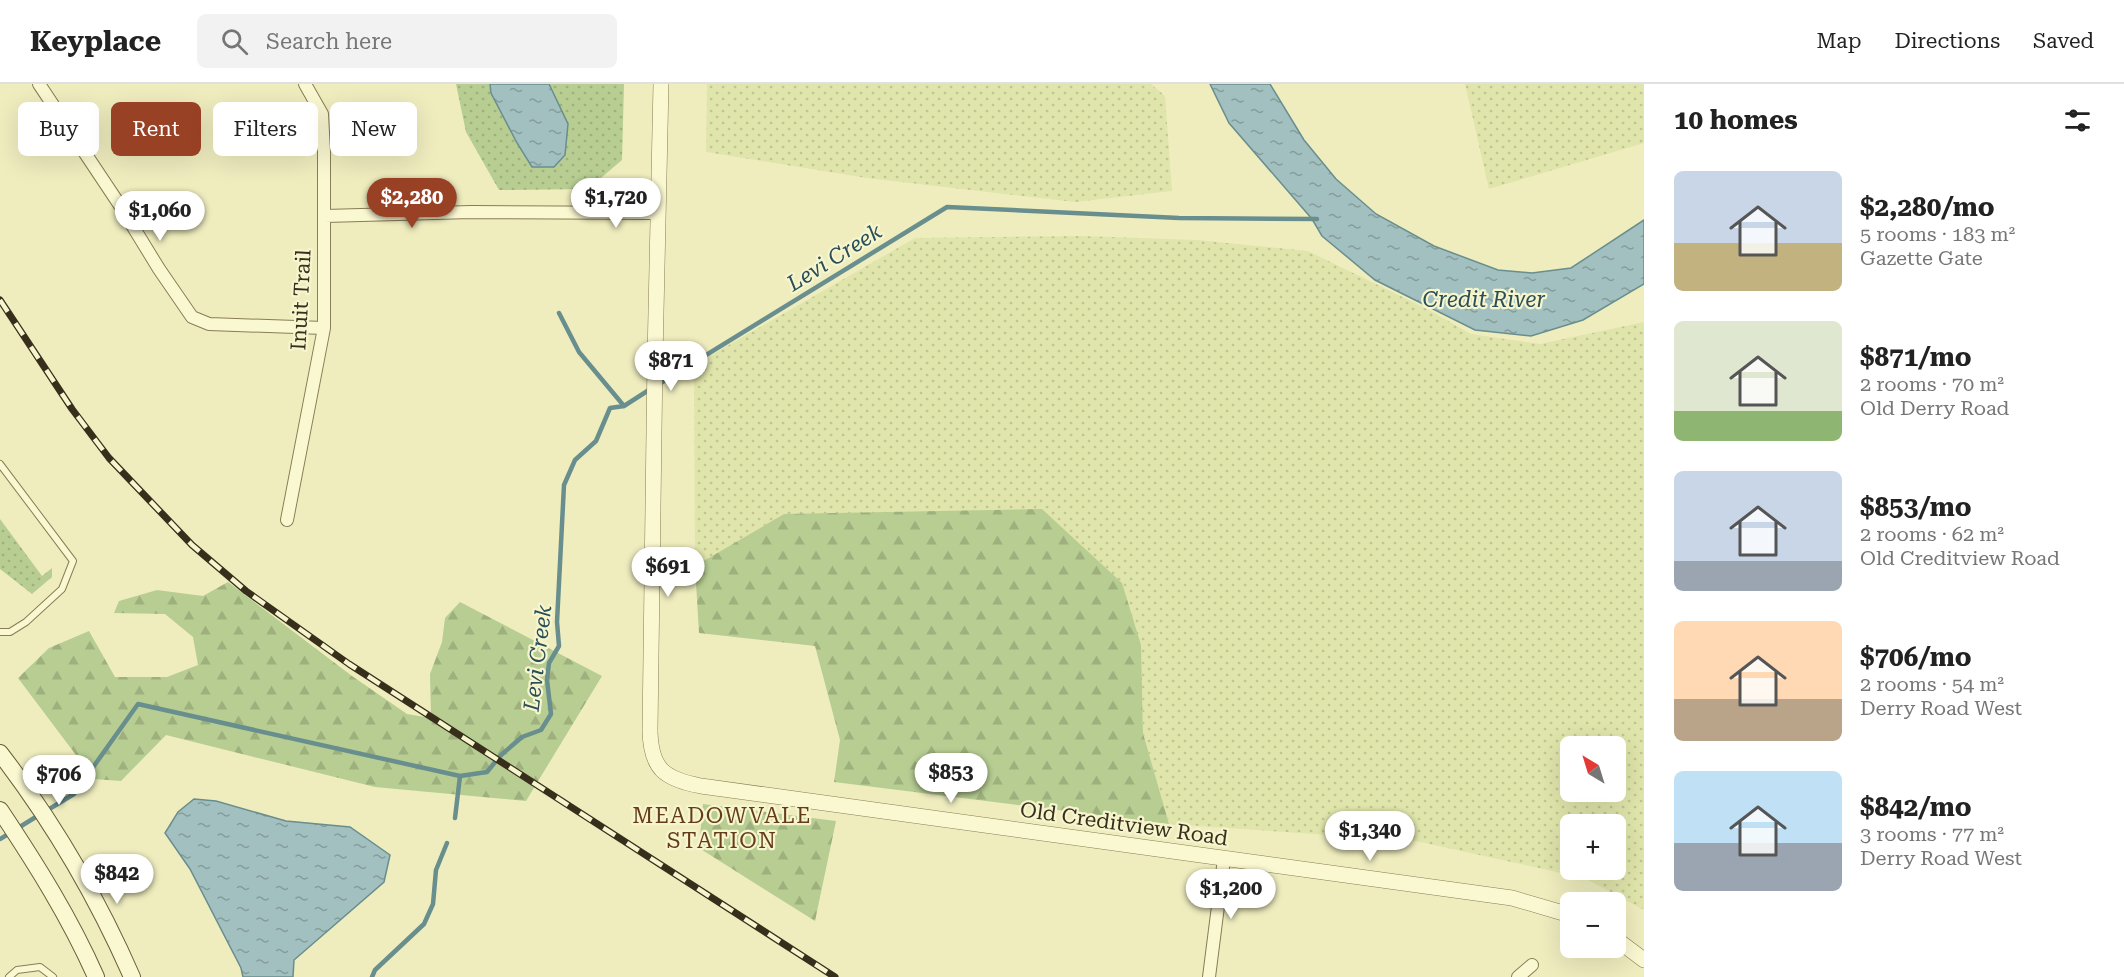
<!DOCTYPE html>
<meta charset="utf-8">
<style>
:root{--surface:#fff;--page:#f2f2f2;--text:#222;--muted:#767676;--line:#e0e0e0;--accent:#994124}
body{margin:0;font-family:"Roboto Serif",serif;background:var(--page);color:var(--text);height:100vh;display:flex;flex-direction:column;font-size:22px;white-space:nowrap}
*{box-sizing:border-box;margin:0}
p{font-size:20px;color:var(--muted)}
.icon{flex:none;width:33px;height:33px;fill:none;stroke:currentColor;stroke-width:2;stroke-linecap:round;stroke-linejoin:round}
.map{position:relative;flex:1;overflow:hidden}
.side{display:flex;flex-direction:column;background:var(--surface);width:480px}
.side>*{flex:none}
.guide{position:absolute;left:18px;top:18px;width:570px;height:54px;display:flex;gap:12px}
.needle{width:39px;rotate:322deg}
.controls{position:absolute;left:1560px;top:652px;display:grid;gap:12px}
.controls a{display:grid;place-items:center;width:66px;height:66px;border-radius:9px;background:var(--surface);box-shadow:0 6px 24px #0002;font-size:30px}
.price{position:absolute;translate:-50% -51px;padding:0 14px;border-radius:21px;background:#fff;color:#222;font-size:20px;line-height:39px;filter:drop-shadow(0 2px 3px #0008)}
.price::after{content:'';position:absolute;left:50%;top:36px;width:18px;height:14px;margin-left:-9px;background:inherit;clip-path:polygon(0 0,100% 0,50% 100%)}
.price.selected{background:var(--accent);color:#fff}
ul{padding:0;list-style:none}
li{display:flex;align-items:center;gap:18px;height:150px;padding:0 30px}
li span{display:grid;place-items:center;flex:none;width:168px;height:120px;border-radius:9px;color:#555}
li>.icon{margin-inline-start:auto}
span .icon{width:72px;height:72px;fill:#fffc;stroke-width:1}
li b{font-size:26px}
h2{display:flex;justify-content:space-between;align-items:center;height:72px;padding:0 30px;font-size:26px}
.tag{padding:0 21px;border-radius:9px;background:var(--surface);box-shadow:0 6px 24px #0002;font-size:21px;line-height:54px}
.tag.selected{background:var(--accent);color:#fff}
header{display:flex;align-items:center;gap:36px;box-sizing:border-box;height:84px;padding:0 30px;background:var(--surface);border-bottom:2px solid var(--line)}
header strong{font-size:28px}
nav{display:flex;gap:33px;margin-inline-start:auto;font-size:21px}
.search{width:420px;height:54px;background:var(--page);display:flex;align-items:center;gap:15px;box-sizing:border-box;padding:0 21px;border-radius:9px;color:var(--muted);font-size:22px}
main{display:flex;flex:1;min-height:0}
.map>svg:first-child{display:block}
.farmland{fill:url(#farmland-dots);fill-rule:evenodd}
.grass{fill:url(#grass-dots)}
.forest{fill:url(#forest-firs)}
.water{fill:url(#water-ripples);stroke:#698e8e;stroke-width:1.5}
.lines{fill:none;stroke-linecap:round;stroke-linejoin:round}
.stream{stroke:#698e8e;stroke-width:4.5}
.service-casing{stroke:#887d56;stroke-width:8}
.minor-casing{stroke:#887d56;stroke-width:14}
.tertiary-casing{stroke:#887d56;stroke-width:16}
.secondary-casing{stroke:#695e3a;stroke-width:18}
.service{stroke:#faf8d1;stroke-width:6}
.minor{stroke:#faf8d1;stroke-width:12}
.tertiary{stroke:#faf8d1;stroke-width:15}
.secondary{stroke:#faf8d1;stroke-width:16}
.rail-casing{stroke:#372f1b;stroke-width:7}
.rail{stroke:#f6f5ce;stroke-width:4.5;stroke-dasharray:14;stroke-linecap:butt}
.labels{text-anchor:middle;stroke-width:4.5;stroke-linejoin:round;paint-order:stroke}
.street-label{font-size:21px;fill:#372f1b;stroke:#f6f5ce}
.water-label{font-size:22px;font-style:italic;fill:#2a4e57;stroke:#f6f5ce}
.neighbourhood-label{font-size:22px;letter-spacing:1.5px;fill:#643c19;stroke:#f6f5ce}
</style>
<header>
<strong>Keyplace</strong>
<div class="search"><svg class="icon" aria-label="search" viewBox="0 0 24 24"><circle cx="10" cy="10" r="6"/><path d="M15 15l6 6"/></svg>Search here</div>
<nav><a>Map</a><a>Directions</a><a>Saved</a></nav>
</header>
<main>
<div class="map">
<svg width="1644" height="893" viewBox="0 0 1644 893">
<defs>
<pattern id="farmland-dots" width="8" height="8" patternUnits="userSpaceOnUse" patternTransform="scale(1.5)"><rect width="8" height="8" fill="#e0e5ab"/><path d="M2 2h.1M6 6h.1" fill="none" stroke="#c1c593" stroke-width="1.8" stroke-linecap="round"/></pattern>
<pattern id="grass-dots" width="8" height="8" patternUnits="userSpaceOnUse" patternTransform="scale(1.5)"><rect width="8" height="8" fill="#b7cd92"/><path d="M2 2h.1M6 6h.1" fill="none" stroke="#9eb07d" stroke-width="1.8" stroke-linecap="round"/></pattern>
<pattern id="forest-firs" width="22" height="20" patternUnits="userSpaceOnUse" patternTransform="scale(1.5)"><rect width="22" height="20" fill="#b7cd92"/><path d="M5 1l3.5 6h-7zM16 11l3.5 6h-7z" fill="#9eb07d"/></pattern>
<pattern id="water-ripples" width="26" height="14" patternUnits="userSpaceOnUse" patternTransform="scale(1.5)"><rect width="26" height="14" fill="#a2c0bf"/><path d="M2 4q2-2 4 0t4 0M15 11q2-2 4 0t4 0" fill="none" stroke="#859c9a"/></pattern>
</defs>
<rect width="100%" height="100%" fill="#efedbe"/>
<path class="farmland" d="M707,0H1151L1165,12L1172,107L1075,118L867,94L706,68Z
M1465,0H1644V59L1489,105Z
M1081,152L1197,156L1308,167L1427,225L1471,250L1540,260L1644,238V826L1584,794L1416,757L1169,740L1143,649L1141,561L784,430L695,482L694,281L915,154ZM1570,663H1616V708H1570ZM1570,741H1616V786H1570Z"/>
<path class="grass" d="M456,0H624L622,76L588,105L499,106L466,48Z
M0,435L42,492L52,484V493L32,510L0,485Z"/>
<path class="forest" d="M1042,425L1122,499L1141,561L1143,649L1169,740L834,698L840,656L815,562L699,549L695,482L784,430Z
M228,498L352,592L407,630L431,634L430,590L442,558L445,534L460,518L602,592L526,717L375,703L166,651L121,697L94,695L18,594L49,564L89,547L115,593H167L198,581L193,553L165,530L114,529L119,517L157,506L203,512Z
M703,720L836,737L815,837L699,764Z"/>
<path class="water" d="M490,0H549L568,40L565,71L554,83H532L517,59L491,9Z
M1210,0H1270L1304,56L1336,95L1376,130L1434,162L1498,186L1532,189L1571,184L1644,136V200L1583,236L1531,252L1475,246L1375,196L1322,152L1312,135L1229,39Z
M194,715L216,717L286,737L350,743L390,771L384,798L294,876L293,893H243L241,884L190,785L165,749L178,728Z"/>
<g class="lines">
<path class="stream" d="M559,229L579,268L624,322
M659,300L947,123L1179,134L1317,135
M46,727L74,710L138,620L460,692L487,688L500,672L522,653L541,646L551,630L547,596L549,579L559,562L557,538L564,401L575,376L596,357L610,324L624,322L652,304
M455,734L460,692
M18,744L39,731
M0,755L10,749
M372,893L375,886L424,840L433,820L436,786L447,759"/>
<defs>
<path id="service" d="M0,380L73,477L62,505L26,538L10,548H0
M9,893L17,886L40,883L53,893"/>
<path id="minor" d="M39,0L121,123L159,185L192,233L209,240L324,244
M325,132L471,128L659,129
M287,436L324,244V68L322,30L305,0
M1209,893L1224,775
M1518,893L1532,881"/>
<path id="tertiary" d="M661,0L655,274L650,647C651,685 664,695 701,702L1512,814L1570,831
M1616,855L1644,876"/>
<path id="secondary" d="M0,669C53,738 97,813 132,893
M0,726C36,780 70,834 96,893"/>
</defs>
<use href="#service" class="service-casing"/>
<use href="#minor" class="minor-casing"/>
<use href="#tertiary" class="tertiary-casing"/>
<use href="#secondary" class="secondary-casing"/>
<use href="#service" class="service"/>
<use href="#minor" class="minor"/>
<use href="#tertiary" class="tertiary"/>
<use href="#secondary" class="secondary"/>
<defs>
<path id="rail" d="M0,216L72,325L109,374L192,461L246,507L349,580L835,893"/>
</defs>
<use href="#rail" class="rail-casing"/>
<use href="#rail" class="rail"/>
</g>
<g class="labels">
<g class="street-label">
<text transform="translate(301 216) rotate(-87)" y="7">Inuit Trail</text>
<text transform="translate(1124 740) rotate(8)" y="7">Old Creditview Road</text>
</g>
<g class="water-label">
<text transform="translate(834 173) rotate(-32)" y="8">Levi Creek</text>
<text x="1484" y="223">Credit River</text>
<text transform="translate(537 574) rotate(-83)" y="8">Levi Creek</text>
</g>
<g class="neighbourhood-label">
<text x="722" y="739">MEADOWVALE<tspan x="722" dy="25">STATION</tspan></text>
</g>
</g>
</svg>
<div class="controls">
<a><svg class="needle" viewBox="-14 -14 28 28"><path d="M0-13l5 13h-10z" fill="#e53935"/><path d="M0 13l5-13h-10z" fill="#767676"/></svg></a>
<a>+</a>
<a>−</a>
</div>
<b class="price selected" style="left:412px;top:145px">$2,280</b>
<b class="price" style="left:616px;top:145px">$1,720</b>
<b class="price" style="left:160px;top:158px">$1,060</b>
<b class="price" style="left:671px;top:308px">$871</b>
<b class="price" style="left:668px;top:514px">$691</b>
<b class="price" style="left:951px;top:720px">$853</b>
<b class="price" style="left:59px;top:722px">$706</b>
<b class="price" style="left:1370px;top:778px">$1,340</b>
<b class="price" style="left:117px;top:821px">$842</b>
<b class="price" style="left:1231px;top:836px">$1,200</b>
<div class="guide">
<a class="tag">Buy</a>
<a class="tag selected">Rent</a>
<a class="tag">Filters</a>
<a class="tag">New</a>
</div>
</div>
<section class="side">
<h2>10 homes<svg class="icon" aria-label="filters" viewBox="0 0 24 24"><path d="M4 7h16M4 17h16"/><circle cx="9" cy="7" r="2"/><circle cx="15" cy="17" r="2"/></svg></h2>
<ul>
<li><span style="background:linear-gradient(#c9d6e8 60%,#c2b280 0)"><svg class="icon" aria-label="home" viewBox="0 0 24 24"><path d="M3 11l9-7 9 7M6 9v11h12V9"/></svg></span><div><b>$2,280/mo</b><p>5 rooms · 183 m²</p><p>Gazette Gate</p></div></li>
<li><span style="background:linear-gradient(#dfe7d0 75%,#8fb573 0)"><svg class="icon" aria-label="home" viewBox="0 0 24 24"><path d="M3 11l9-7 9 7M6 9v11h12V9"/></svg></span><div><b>$871/mo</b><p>2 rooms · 70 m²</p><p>Old Derry Road</p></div></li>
<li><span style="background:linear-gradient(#c9d6e8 75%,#9aa5b1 0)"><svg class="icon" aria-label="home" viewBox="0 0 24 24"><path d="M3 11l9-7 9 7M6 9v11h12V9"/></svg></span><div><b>$853/mo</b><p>2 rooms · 62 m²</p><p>Old Creditview Road</p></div></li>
<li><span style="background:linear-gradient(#ffd9b3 65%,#b9a48a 0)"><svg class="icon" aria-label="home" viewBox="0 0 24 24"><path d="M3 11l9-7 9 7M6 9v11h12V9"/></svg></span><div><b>$706/mo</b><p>2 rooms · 54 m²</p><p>Derry Road West</p></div></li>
<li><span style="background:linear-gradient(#bfe0f5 60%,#9aa5b1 0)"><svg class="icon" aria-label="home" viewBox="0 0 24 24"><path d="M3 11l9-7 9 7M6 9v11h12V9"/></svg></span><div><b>$842/mo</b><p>3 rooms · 77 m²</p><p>Derry Road West</p></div></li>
</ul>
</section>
</main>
